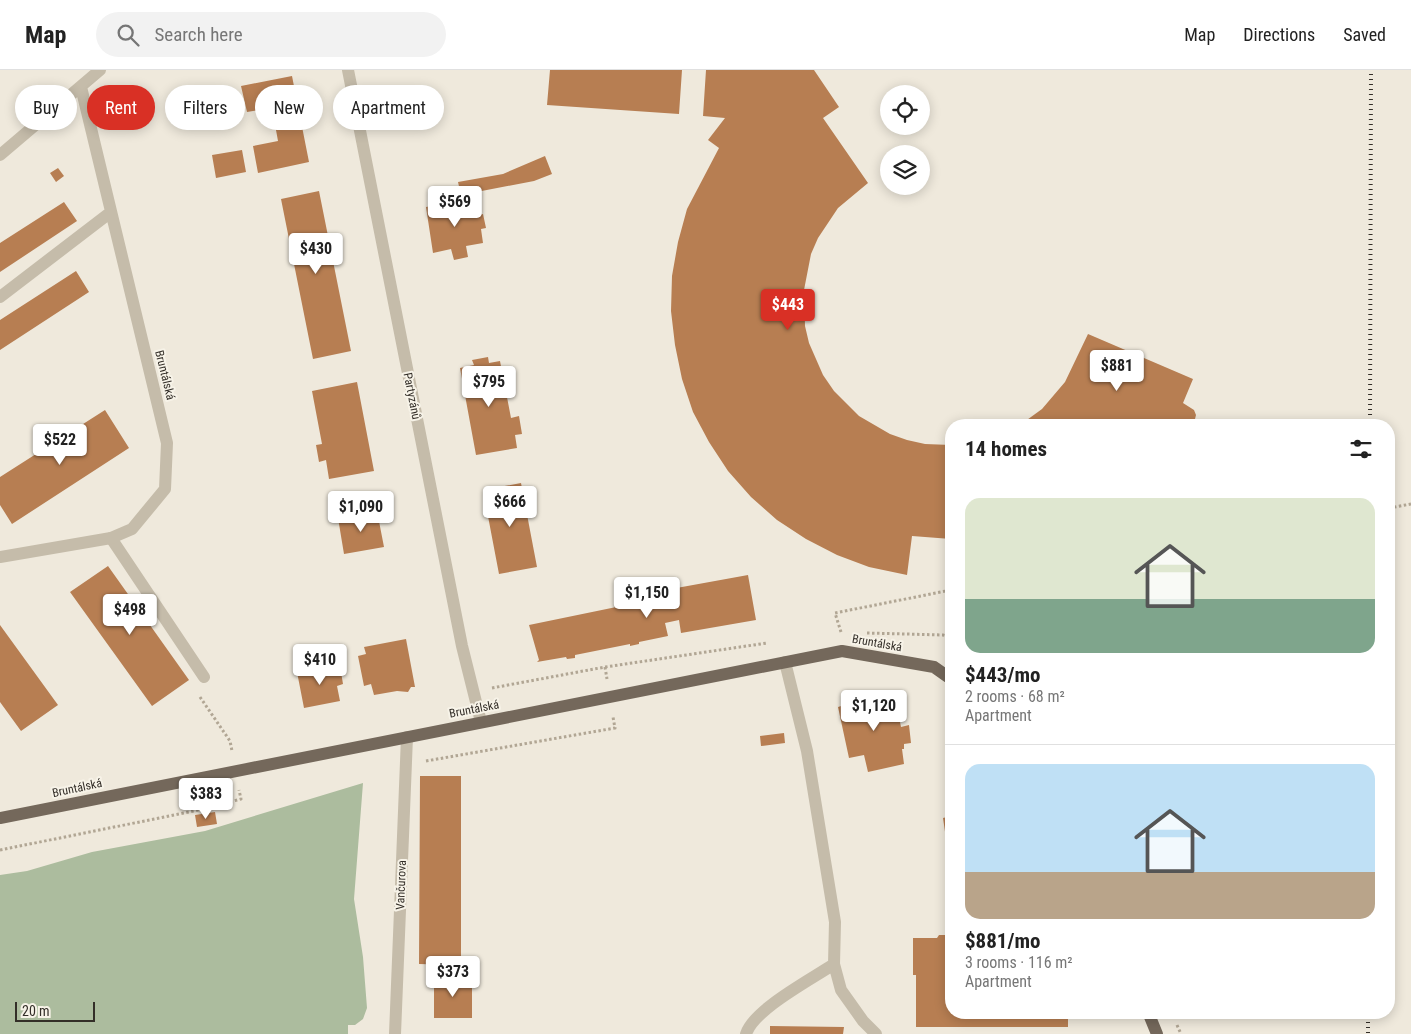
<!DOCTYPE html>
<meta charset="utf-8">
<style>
:root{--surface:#fff;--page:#f2f2f2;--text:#222;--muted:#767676;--line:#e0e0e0;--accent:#d93025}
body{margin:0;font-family:"Roboto Condensed",sans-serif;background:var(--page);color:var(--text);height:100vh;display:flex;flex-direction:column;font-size:19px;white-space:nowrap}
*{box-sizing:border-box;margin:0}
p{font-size:16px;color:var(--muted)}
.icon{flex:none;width:28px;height:28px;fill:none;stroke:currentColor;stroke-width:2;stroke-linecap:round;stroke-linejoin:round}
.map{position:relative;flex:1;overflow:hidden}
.details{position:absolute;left:945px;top:349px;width:450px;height:600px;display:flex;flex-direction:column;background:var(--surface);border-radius:20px;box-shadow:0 2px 12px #0003}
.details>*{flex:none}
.guide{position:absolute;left:15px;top:15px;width:475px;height:45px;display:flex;gap:10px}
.buttons{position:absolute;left:880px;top:15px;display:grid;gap:10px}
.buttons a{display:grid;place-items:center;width:50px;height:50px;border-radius:50%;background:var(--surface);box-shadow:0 2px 12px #0003;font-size:25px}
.scale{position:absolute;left:15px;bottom:12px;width:80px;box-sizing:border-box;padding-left:5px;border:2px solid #332e28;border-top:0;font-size:14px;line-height:18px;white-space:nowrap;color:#332e28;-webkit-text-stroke:4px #f7f3e8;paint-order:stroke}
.price{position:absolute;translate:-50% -42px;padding:0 11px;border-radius:5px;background:#fff;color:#222;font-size:16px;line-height:32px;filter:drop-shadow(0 1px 2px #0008)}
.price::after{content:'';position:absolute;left:50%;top:30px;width:15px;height:11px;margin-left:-8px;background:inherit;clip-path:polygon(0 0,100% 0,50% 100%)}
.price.on{background:var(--accent);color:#fff}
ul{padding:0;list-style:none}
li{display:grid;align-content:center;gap:10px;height:265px;padding:0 20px}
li+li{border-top:1px solid var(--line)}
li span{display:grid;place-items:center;height:155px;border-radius:15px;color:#555}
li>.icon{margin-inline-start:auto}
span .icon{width:90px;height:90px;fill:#fffc;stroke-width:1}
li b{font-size:21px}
h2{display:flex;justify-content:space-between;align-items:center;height:60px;padding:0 20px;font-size:21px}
.tag{padding:0 18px;border-radius:22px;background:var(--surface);box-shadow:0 2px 12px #0003;font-size:18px;line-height:45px}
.tag.on{background:var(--accent);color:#fff}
header{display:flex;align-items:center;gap:30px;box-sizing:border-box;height:70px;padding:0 25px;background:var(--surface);border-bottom:1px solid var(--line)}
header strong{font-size:24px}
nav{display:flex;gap:28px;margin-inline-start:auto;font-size:18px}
.search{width:350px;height:45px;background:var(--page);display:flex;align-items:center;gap:12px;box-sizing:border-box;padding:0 18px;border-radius:28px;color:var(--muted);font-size:19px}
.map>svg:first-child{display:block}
.green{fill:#acbc9e}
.building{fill:#b77e52}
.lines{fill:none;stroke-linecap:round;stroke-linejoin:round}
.path{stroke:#b1a694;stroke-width:3;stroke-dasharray:2.5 2.5;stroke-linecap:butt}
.service{stroke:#c5bcaa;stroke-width:12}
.minor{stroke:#c5bcaa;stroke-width:12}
.tertiary{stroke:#c5bcaa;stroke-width:12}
.primary{stroke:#74685b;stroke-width:12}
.rail{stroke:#332e28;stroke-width:4;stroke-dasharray:1 4;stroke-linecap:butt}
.labels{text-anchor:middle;stroke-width:4;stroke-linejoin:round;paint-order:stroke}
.street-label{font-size:12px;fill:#332e28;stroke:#f7f3e8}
</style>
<header>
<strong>Map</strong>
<div class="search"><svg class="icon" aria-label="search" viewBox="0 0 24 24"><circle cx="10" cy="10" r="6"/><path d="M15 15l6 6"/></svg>Search here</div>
<nav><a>Map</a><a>Directions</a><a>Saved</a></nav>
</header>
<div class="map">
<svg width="1411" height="964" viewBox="0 0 1411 964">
<rect width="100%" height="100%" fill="#efe9dc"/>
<path class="green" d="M363,713L354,829L363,887L367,938L363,949L355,955H348V964H0V805L27,801L92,782L205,761Z"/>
<path class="building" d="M550,0H682L679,44L547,35Z
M706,0H814L839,37L823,48L868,113L838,138L818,168L811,184L804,220L805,256L809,273L823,305L834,321L859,346L890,364L907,370L925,374L951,375V469L912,466L907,505L869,497L837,485L806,469L777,450L751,427L728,401L709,372L693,342L682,309L675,275L671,241L672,206L678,172L687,139L719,78L708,70L725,48L703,46Z
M292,6L309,92L258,103L253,76L278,71L272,38L247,42L241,16Z
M242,80L246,102L216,108L212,85Z
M545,86L552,104L534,111L461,125L458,112L503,104Z
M58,98L64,106L56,112L50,103Z
M319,121L351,281L313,289L281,129Z
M470,129L473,146L483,144L486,158L481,159L483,173L466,176L468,187L454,190L451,179L433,183L426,137Z
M64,132L77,151L0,202V173Z
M76,201L89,222L0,280V250Z
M1088,264L1193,309L1183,333L1194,340L1196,345L1194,353L1198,355H1020L1042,339L1065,312Z
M488,287L489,293L500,291L511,348L519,346L522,364L515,365L517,378L476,385L460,298L474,295L472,290Z
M357,312L374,401L329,409L326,390L319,392L316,375L322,374L312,321Z
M105,340L129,378L12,454L0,435V407Z
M521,413L537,497L499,504L483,420Z
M377,441L384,477L344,484L338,448Z
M108,496L189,610L152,636L70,522Z
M748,505L756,550L681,563L679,550L665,553L668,566L639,572V574L630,576V574L575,585V588L567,589L566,587L537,592L539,590L529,555L660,528L658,514L670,512L671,519Z
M0,555L58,635L21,661L0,632Z
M406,569L415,617H411L408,622L397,621L374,625L371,614L364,616L358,586L366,584L364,577Z
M334,596L335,604L341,602L343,614L337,616L340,631L304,638L297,602Z
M890,622L895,626L897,632L894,637L897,652H900L901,657L909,655L911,673L904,674V679H902L904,694L868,702L864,685L849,688L838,637L851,633L850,630L855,629L873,626V629L881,628Z
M784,663L785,673L761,676L760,666Z
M420,706H461V893H454V895L419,894Z
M215,742L217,754L197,757L195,745Z
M951,746V796H950L943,748Z
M939,865H946L949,873H951V942H1068V957H916V905H913V868H937Z
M434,909H472V948H434Z
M770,956L844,957L843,964H770Z"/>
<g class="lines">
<path class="path" d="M1389,438L1411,434
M841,562L835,543L951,520
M867,563L943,565L951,567
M605,597L607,609
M492,618L605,597L767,573
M200,627L230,671L232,681
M426,691L615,658L613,647
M0,780L194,741L241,729L239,720
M1177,955L1181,964"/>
<path class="service" d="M111,468L204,607
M785,592L807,681L835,852L834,894L841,920L863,951L876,964
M746,964C754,939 812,909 834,894"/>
<path class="minor" d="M0,85L100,0
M0,227L111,142
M0,487L111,468L132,459L165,419L167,373L81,17
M395,964L407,667"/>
<path class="tertiary" d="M348,0L462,576L481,652"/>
<path class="primary" d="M0,748L842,581L934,597L951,609
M1148,942L1157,964"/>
<path class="rail" d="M1370,355L1371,0
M1368,942V964"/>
</g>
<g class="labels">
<g class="street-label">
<text transform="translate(165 305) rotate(76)" y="4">Bruntálská</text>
<text transform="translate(412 326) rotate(79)" y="4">Partyzánů</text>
<text transform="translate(877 573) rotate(10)" y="4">Bruntálská</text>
<text transform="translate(474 639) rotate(-11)" y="4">Bruntálská</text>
<text transform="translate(77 718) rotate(-12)" y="4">Bruntálská</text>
<text transform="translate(401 815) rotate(-88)" y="4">Vančurova</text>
</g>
</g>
</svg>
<div class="buttons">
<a><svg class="icon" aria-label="locate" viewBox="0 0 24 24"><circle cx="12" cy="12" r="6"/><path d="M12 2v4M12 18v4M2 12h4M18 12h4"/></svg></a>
<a><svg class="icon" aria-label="layers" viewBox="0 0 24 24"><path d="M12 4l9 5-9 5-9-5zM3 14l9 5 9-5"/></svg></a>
</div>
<div class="scale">20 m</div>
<b class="price" style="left:455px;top:158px">$569</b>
<b class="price" style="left:316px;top:205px">$430</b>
<b class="price on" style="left:788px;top:261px">$443</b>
<b class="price" style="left:1117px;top:322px">$881</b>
<b class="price" style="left:489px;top:338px">$795</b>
<b class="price" style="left:60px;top:396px">$522</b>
<b class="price" style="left:510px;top:458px">$666</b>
<b class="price" style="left:361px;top:463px">$1,090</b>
<b class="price" style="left:647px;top:549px">$1,150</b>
<b class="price" style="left:130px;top:566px">$498</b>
<b class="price" style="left:320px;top:616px">$410</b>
<b class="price" style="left:874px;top:662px">$1,120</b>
<b class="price" style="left:206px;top:750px">$383</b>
<b class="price" style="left:453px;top:928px">$373</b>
<div class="guide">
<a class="tag">Buy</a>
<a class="tag on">Rent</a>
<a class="tag">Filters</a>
<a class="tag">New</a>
<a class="tag">Apartment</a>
</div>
<section class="details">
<h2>14 homes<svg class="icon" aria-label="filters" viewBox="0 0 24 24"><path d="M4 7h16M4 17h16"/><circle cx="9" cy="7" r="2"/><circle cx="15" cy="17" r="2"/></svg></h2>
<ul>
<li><span style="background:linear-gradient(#dfe7d0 65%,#7fa58c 0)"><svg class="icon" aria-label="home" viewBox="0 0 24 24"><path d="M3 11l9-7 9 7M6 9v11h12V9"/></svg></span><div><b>$443/mo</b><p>2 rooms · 68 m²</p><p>Apartment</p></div></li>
<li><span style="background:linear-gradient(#bfe0f5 70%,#b9a48a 0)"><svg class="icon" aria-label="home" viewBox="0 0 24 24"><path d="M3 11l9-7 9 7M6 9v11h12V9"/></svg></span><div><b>$881/mo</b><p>3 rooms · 116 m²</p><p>Apartment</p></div></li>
</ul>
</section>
</div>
